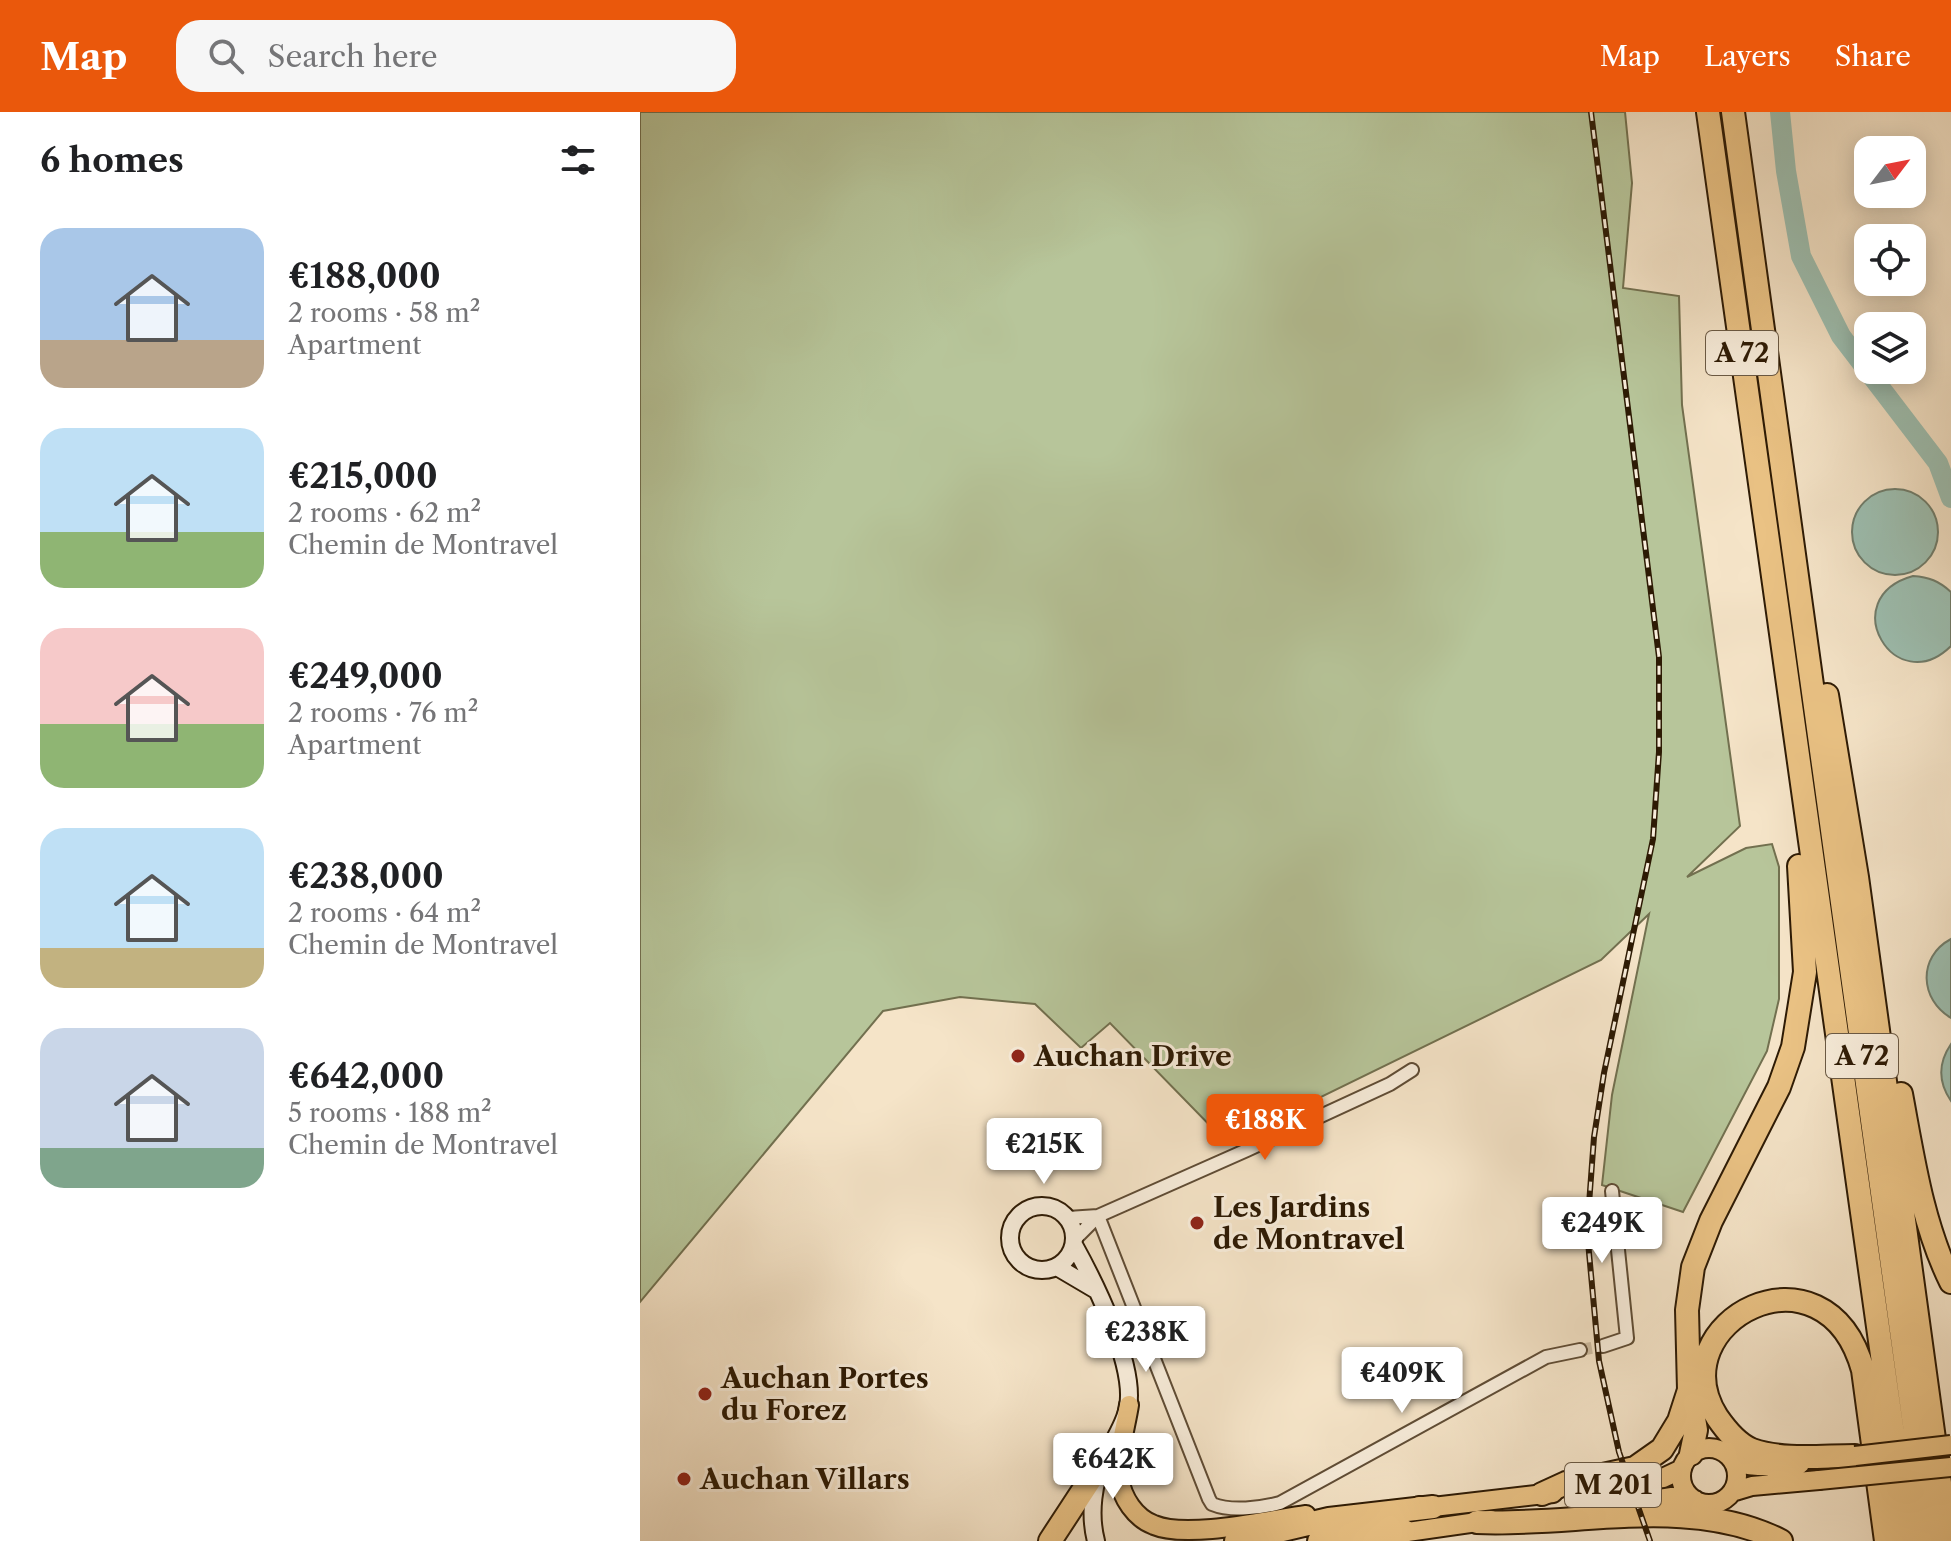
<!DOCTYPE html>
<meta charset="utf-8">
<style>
:root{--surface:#fff;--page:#f6f6f6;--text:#202124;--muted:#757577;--accent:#ea580c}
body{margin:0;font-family:"Libre Caslon Text",serif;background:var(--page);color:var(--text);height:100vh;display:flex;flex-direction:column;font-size:30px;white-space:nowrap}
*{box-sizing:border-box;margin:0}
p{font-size:26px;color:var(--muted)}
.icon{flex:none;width:44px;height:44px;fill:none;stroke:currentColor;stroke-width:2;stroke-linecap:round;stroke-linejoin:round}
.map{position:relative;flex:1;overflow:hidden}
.drawer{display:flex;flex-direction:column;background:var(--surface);width:640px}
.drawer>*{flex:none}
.needle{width:52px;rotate:58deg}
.controls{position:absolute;left:1214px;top:24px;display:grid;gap:16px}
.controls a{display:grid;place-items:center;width:72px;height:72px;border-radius:16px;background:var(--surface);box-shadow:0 4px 20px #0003;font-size:40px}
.price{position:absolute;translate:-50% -68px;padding:0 18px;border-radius:8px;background:#fff;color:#222;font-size:26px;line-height:52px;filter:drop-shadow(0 2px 4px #0008)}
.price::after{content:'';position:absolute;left:50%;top:48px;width:24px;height:18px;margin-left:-12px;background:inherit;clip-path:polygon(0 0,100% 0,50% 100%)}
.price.selected{background:var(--accent);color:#fff}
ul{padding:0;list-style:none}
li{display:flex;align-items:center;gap:24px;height:200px;padding:0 40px}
li span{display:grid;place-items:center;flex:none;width:224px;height:160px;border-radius:24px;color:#555}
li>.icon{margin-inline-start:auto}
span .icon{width:96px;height:96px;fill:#fffc;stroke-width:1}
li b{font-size:34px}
h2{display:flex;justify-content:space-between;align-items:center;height:96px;padding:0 40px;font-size:34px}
header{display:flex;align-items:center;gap:48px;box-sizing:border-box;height:112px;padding:0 40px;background:var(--accent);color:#fff}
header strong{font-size:38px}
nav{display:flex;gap:44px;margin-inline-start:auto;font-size:28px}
.search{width:560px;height:72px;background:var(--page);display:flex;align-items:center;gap:20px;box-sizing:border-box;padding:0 28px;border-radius:24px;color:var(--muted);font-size:30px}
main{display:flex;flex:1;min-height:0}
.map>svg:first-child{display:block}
.green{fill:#b7c59a;stroke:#72704f;stroke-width:2}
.water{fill:#9dbfb1;stroke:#707d6c;stroke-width:2}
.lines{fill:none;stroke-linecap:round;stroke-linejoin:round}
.river{stroke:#9dbfb1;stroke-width:20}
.street-tunnel{stroke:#cdbca1;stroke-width:12;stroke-dasharray:12 6;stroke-linecap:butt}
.street-casing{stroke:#5f4c35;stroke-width:16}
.secondary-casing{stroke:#2d1a04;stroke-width:20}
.primary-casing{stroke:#2d1a04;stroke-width:22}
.highway-casing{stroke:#2d1a04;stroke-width:26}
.street{stroke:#f8eddb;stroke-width:12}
.secondary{stroke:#f8eddb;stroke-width:16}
.primary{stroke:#eac284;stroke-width:18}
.highway{stroke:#eac284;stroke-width:22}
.rail-casing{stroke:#2d1a04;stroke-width:6}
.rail{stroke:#f8eddb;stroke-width:3;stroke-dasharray:9;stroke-linecap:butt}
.primary-bridge-casing{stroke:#2d1a04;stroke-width:22;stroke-linecap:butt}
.primary-bridge{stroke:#eac284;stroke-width:18}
.poi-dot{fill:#8f2418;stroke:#f8eddb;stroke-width:3}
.labels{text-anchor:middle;stroke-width:6;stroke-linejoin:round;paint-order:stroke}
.shield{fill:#f8eddb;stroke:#6a5944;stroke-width:2}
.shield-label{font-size:26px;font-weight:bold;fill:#2d1a04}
.poi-label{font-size:28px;font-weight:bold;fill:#2d1a04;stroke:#f8eddb;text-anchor:start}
</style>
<header>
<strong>Map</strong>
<div class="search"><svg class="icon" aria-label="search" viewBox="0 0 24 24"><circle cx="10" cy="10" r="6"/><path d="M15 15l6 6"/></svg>Search here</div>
<nav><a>Map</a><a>Layers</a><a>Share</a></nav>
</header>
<main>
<section class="drawer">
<h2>6 homes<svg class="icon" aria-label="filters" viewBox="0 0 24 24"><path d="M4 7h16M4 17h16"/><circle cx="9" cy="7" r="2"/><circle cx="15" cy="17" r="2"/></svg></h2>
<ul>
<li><span style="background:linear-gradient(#a9c7e8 70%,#b9a48a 0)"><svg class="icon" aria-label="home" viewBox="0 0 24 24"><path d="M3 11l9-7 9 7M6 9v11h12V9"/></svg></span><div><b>€188,000</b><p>2 rooms · 58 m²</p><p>Apartment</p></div></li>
<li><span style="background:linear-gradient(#bfe0f5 65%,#8fb573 0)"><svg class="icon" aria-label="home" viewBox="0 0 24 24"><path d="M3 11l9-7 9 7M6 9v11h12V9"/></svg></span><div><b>€215,000</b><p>2 rooms · 62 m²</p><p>Chemin de Montravel</p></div></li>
<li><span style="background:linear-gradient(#f6c9c9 60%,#8fb573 0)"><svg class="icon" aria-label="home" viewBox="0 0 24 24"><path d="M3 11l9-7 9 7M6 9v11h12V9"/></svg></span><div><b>€249,000</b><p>2 rooms · 76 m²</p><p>Apartment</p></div></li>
<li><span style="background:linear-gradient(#bfe0f5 75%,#c2b280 0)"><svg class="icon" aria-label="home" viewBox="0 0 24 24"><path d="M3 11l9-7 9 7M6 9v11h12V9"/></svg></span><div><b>€238,000</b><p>2 rooms · 64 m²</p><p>Chemin de Montravel</p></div></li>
<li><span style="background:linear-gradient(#c9d6e8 75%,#7fa58c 0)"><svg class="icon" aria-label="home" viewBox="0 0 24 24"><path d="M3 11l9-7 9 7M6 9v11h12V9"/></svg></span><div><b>€642,000</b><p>5 rooms · 188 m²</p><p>Chemin de Montravel</p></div></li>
</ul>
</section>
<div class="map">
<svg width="1311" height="1429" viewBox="0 0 1311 1429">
<rect width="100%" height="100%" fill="#f5e4c8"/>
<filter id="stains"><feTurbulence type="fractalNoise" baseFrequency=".0025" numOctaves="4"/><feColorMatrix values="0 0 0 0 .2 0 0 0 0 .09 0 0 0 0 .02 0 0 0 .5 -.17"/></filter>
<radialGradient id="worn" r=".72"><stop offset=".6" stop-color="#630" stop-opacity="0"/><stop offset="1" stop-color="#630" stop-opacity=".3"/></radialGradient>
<path class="green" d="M0,0H985L992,71L983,176L1039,184L1042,293L1100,714L1047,765L1106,736L1132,732L1139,755V887L1127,939L1043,1100L962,1073L972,983L1009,802L961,848L587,1031L470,911L441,936L395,892L320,885L243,899L0,1190Z"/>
<path class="water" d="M1212 420a43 43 0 1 1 86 0a43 43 0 1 1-86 0Z
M1273,464C1289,465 1299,469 1311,480V534C1255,589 1194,486 1273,464Z
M1311,827V906C1280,888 1277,845 1311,827Z
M1311,932V989C1298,970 1298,951 1311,932Z"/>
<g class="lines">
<path class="river" d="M1140,0L1146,59L1161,144L1201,224L1298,351L1311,386"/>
<path class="street-tunnel" d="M940,1238L963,1234"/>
<defs>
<path id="street" d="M458,1104L569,1387L572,1392C591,1400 621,1396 640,1391L906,1245L940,1238
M428,1106L458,1104
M435,1127L458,1104L607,1038L750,972L772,958
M963,1234L987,1226L972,1079"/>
<path id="secondary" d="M370 1126a32 32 0 1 1 64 0a32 32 0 1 1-64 0Z
M434,1133C454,1169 496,1253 488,1295C485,1312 473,1329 465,1345C453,1370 449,1402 456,1429
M417,1155L456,1178"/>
<path id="primary" d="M489,1293C486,1313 476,1348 479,1366C482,1386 495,1406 514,1413C547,1427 630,1408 666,1403
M1041 1364a28 28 0 1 1 56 0a28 28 0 1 1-56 0Z
M1094,1350C1117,1356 1137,1355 1160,1352
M946,1376L1023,1366L1042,1357
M1092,1380L1112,1374L1179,1368
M779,1394L793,1395L913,1381
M968,1395L1032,1385L1055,1388
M754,1422L851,1408"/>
<path id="highway" d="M1068,0L1268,1429
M1093,0L1290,1429
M1187,583L1217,765L1308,1429
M1261,982C1273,1046 1282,1111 1311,1170
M1050,1283L1056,1318L1051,1342
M1215,1344C1181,1344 1144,1349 1112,1338C1097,1332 1086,1318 1077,1305C1017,1210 1185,1122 1223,1258L1246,1429
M902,1382L926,1371L995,1356L1022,1337L1039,1309L1049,1278L1047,1198L1053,1155L1071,1109L1139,975L1153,935L1165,860L1159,754
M837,1410C935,1415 1050,1382 1141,1429
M410,1429L463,1348
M596,1429L689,1407L793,1395
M679,1429L764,1419"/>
</defs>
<use href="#street" class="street-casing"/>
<use href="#secondary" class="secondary-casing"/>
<use href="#primary" class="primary-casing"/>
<use href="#highway" class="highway-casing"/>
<use href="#street" class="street"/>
<use href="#secondary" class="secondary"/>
<use href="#primary" class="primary"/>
<use href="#highway" class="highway"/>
<defs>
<path id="rail" d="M951,0L1019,545V640L1013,727L964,961L954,1025L947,1119L959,1249L979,1340L1010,1429"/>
</defs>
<use href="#rail" class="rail-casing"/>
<use href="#rail" class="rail"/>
<defs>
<path id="primary-bridge" d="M1215,1344L1311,1333
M1179,1368L1311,1355"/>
</defs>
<use href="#primary-bridge" class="primary-bridge-casing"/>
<use href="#primary-bridge" class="primary-bridge"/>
</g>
<g class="poi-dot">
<circle cx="378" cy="944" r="8"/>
<circle cx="557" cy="1111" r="8"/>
<circle cx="65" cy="1282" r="8"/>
<circle cx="44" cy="1367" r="8"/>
</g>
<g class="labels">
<g class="shield">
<rect x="1066" y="219" width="72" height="44" rx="6"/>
<rect x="1186" y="922" width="72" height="44" rx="6"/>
<rect x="925" y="1351" width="96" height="44" rx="6"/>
</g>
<g class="shield-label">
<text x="1102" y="250">A 72</text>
<text x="1222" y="953">A 72</text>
<text x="973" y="1382">M 201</text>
</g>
<g class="poi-label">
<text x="394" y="954">Auchan Drive</text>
<text x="573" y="1105">Les Jardins<tspan x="573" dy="32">de Montravel</tspan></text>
<text x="81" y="1276">Auchan Portes<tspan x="81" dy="32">du Forez</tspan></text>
<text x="60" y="1377">Auchan Villars</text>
</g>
</g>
<rect width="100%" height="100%" filter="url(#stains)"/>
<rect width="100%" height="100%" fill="url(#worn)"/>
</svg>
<div class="controls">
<a><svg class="needle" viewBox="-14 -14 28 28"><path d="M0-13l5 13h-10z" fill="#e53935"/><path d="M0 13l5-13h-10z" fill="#757577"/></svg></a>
<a><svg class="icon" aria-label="locate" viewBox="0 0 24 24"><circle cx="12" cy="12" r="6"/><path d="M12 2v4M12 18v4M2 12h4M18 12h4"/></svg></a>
<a><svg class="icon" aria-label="layers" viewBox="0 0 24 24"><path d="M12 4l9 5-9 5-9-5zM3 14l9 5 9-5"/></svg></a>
</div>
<b class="price selected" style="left:625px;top:1050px">€188K</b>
<b class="price" style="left:404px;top:1074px">€215K</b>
<b class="price" style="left:962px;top:1153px">€249K</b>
<b class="price" style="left:506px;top:1262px">€238K</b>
<b class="price" style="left:762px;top:1303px">€409K</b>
<b class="price" style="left:473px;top:1389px">€642K</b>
</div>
</main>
